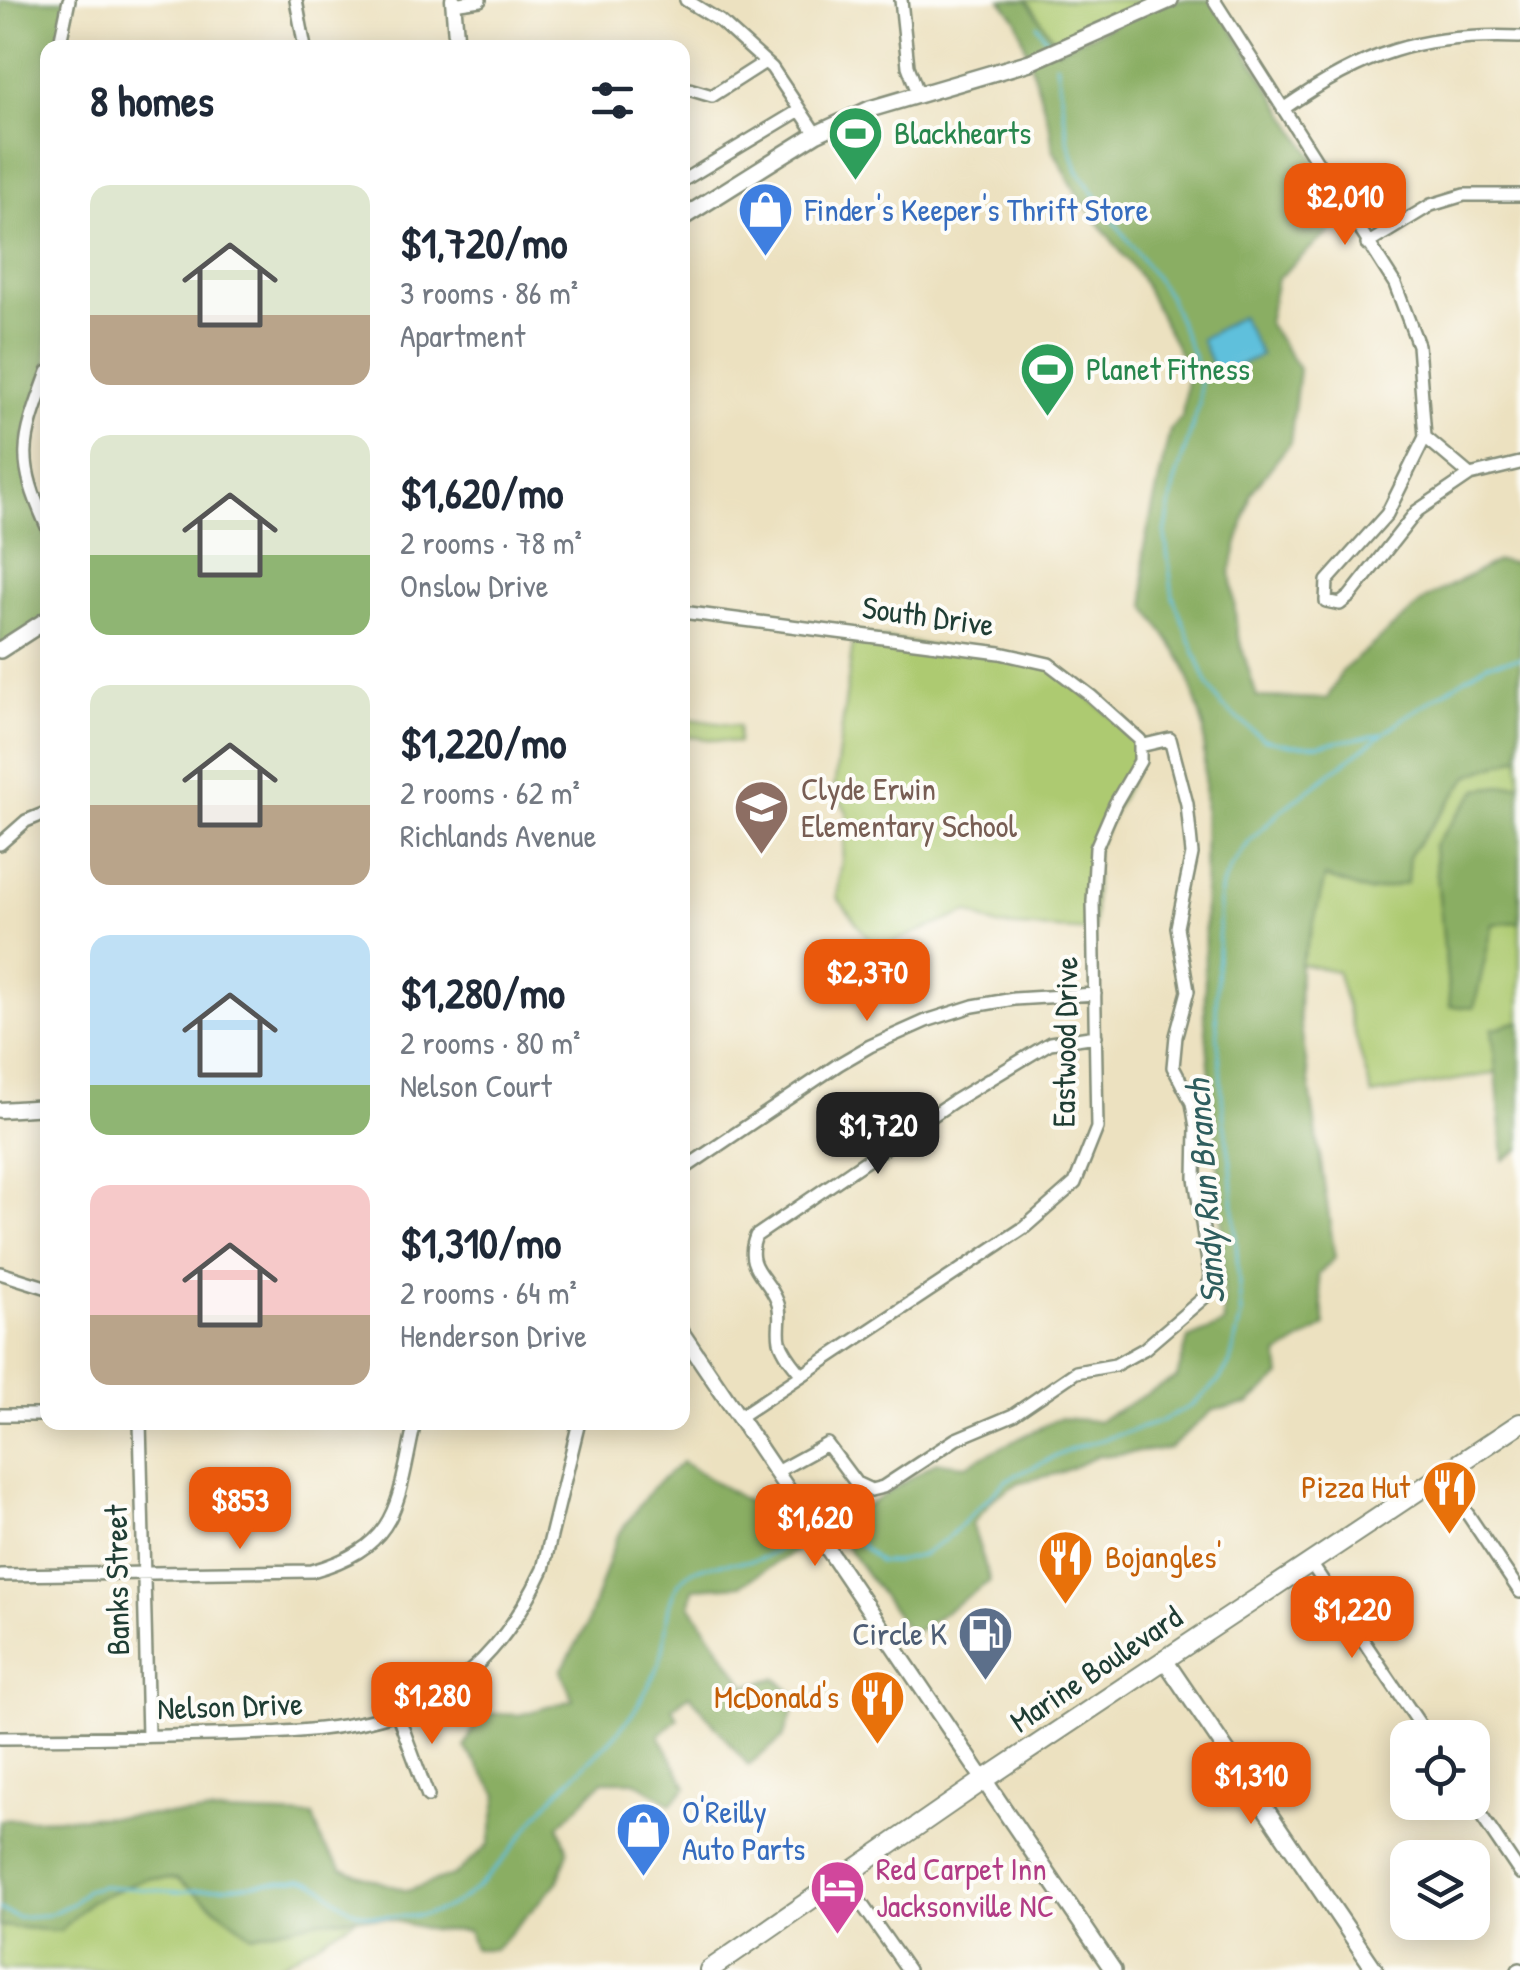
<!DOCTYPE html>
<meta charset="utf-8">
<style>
:root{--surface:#fff;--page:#f6f6f7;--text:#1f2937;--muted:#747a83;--accent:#ea580c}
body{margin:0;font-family:"Patrick Hand",sans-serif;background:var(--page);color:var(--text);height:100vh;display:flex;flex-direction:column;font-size:38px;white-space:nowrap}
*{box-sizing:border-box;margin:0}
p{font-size:32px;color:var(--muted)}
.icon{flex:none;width:55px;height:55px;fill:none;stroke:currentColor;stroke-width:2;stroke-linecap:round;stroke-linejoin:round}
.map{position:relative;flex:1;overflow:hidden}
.details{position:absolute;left:40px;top:40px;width:650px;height:1390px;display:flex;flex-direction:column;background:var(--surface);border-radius:20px;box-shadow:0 5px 25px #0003}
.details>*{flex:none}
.tools{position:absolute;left:1390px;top:1720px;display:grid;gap:20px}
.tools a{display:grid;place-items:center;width:100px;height:100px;border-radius:20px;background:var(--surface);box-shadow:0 5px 25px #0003;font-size:50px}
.price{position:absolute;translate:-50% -85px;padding:0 22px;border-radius:20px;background:var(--accent);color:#fff;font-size:32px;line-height:65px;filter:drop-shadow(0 2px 5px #0008)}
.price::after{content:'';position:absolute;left:50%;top:60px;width:30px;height:22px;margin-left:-15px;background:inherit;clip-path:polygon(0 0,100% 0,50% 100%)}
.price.on{background:#222;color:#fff}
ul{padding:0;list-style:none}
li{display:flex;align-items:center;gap:30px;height:250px;padding:0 50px}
li span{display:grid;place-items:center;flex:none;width:280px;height:200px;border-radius:20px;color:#555}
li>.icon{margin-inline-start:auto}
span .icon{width:120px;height:120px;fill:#fffc;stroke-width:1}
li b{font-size:42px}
h2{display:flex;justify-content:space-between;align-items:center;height:120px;padding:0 50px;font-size:42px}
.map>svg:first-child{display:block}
.green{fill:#adca71;stroke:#668452;stroke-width:2.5}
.forest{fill:#8aae63;stroke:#54764c;stroke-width:2.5}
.water{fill:#5ec0dc;stroke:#3e7e88;stroke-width:2.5}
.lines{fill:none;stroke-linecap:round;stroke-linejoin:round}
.stream{stroke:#5ec0dc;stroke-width:2.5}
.minor-casing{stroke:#868f7a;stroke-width:16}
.tertiary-casing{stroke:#868f7a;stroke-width:19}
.secondary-casing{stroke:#868f7a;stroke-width:20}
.primary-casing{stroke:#868f7a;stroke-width:22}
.minor{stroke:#fff;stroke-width:11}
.tertiary{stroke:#fff;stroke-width:14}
.secondary{stroke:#fff;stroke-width:15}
.primary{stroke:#fff;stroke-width:18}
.labels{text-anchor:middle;stroke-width:8;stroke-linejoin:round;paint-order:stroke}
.leisure-label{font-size:32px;fill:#27864d;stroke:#fdfcf7;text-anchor:start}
.shop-label{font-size:32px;fill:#366cbe;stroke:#fdfcf7;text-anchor:start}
.street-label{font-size:32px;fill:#1f3d34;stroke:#fdfcf7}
.education-label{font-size:32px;fill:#785e54;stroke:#fdfcf7;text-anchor:start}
.food-label{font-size:32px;fill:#c56008;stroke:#fdfcf7;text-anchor:end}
.service-label{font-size:32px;fill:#4e5e75;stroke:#fdfcf7;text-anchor:end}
.hotel-label{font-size:32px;fill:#b23c85;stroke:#fdfcf7;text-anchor:start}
.water-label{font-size:35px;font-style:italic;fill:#2f5e5e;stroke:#fdfcf7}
</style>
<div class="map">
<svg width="1520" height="1970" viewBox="0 0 1520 1970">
<rect width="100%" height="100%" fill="#fdfcf7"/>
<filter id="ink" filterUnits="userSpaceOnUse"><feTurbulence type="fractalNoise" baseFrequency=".01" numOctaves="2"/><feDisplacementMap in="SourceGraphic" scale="20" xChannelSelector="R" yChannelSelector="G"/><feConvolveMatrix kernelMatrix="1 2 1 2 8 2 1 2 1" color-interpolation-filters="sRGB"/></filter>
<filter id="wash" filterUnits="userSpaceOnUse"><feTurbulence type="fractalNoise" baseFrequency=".0048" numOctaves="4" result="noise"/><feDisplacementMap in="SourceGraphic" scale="40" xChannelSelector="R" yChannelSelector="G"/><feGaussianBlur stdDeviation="2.25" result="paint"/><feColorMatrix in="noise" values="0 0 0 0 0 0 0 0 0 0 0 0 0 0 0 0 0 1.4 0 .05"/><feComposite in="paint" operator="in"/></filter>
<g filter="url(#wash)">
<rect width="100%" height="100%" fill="#ece1c0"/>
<path class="green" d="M1027,0H1154L1053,39Z
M854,634L1049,664L1140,740V761L1096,848L1094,931L997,926L968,912L876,949L837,897L848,814L834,789Z
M683,718L739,726L738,743L683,736Z
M1520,756V784L1478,789L1434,846L1450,1006L1474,1008L1492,924L1520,922V1021L1492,1029L1496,1073L1372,1095L1337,971L1300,964L1312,930L1325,876L1369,892L1409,855L1470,775Z
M148,1878L177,1879L252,1935L319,1920L358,1917L272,1970H3L0,1967V1926L60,1931L90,1901Z"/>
<path class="forest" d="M0,0H69L59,47L48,48L47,372L24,439L47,529V619L0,650Z
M1001,0H1027L1053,39L1056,50L1170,0H1214L1351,217L1314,245L1277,279L1268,323L1299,369L1290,443L1251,493L1231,570L1237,632L1257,697L1327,699L1342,671L1427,598L1497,561L1520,564V756L1470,775L1409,855L1407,883L1369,892L1325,877L1312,930L1300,964L1299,1014L1335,1258L1318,1275L1325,1326L1278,1355L1281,1376L1248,1404L1213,1410L1169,1449L1098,1456L1060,1473L1020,1482L994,1498L972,1524L990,1581L911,1635L823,1514L867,1506L936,1462L966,1465L1060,1418L1098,1421L1177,1377L1188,1339L1224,1324L1221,1197L1205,1020L1204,728L1184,663L1146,606L1143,552L1170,430L1182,417L1188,370L1140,277L1078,196L1053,149L1050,127L1017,20Z
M1520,784V922L1493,924L1474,1008L1450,1006L1434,845L1478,789Z
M1520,1021V1149L1504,1160L1492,1029Z
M682,1462L781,1522L807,1518L819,1536L741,1585L693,1588L690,1605L746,1686L776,1678L798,1698L783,1738L748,1765L689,1694L672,1708L678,1718L659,1735L687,1787L671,1804L635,1781H603L559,1826L568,1851L558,1882L495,1949H474L468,1931L431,1930L385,1918L358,1917L319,1920L252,1935L177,1879L148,1878L90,1901L60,1931L0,1926V1820L223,1813L313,1816L323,1845L342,1869L407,1891L456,1874L489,1844L498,1795L465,1748L479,1713L519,1715L573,1700L561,1671L586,1627L616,1538L652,1488Z"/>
<path class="water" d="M1241,316L1261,355L1221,374L1214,370L1201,339Z"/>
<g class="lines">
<path class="stream" d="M1037,25L1047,40
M1056,63L1068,140L1077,170L1169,297L1200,373L1199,405L1174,485L1165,535L1173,597L1207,683L1222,706L1263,739L1292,745H1319L1382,734
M836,1521L879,1562H895L922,1555L944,1541L1008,1479L1074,1448L1157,1423L1191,1406L1218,1382L1230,1363L1241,1316L1231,1165L1224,1121L1216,1014L1220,890L1231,867L1250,841L1283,809L1405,717L1487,664L1520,658
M0,1910L17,1917L48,1915L73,1903L86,1890L102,1886L179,1892L301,1879C323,1882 334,1901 352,1910C368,1917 396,1917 413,1916C476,1913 512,1845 548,1803C583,1762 622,1739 647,1689C653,1678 659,1666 662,1654C668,1630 664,1602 680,1582C698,1557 738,1567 765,1557C776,1553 786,1543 795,1535"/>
</g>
</g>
<g filter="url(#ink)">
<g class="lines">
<defs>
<path id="minor" d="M296,0L305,48
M686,0L720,21L772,68L816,134
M901,0L908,66L918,93
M1214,0L1395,284L1418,345L1425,437L1470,475
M453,4L480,0
M59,48L69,0
M682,87L712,96L765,62
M1283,109C1363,53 1421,33 1520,37
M682,181L800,110
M1367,244L1431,205L1464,195H1520
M48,372C22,443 15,457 48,529
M1425,437L1387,514L1327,581L1326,601L1340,604L1350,596L1417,511L1470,475L1520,463
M682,612L1000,653L1049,664L1091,696L1140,740V761L1115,804L1096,848L1093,901L1097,1128L1075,1183L1025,1227L739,1417
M0,844L26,821L48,812
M682,1170L839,1064L870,1046L926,1021L973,1006L1014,999L1095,994
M0,1273L48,1288
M802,1375C794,1365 784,1354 780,1341C777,1328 783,1315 777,1301C767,1275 743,1268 756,1236L954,1101L1050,1043L1096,1036
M0,1415H48
M140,1422L148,1736
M776,1472L827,1444L856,1483L871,1490L883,1487L956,1439L1013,1415L1076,1372L1115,1365L1144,1349L1207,1295L1210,1275L1195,1178L1196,1127L1192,1103L1173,1067L1176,1036L1188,991L1177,927L1192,854L1187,804L1170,739L1140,746
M1442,1476L1520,1592
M1310,1562L1429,1738
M0,1575L312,1571C401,1546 397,1502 415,1422
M397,1713L428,1796
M0,1738C71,1738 143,1737 214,1735C367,1731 471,1723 543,1569L579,1422
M1472,1802L1520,1873
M842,1876L908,1970
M1518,1970L1520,1969"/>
<path id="tertiary" d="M453,0L457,48
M0,1110L48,1107
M682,1333L984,1780"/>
<path id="secondary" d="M682,218L816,134L870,109L1030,62L1170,0
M0,650L48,619
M1164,1659L1375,1970
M984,1780L1113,1970"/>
<path id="primary" d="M709,1970L984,1780L1520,1423"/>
</defs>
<use href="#minor" class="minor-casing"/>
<use href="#tertiary" class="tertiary-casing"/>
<use href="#secondary" class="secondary-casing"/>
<use href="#primary" class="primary-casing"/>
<use href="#minor" class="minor"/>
<use href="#tertiary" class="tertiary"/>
<use href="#secondary" class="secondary"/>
<use href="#primary" class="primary"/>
</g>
</g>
<defs>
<symbol id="stadium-pin" viewBox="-11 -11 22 30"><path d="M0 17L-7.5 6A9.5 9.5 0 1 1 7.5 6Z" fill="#2e9e5b" stroke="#fdfcf7"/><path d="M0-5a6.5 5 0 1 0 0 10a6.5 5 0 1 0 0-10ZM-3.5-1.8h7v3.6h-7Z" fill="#fff"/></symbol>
<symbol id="shop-pin" viewBox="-11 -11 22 30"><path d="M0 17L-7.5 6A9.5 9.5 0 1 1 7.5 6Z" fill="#3f7fe0" stroke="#fdfcf7"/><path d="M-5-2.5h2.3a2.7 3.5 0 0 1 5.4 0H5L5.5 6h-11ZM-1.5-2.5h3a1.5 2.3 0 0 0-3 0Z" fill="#fff"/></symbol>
<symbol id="school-pin" viewBox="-11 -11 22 30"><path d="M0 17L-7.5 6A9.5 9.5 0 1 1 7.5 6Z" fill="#8d6e63" stroke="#fdfcf7"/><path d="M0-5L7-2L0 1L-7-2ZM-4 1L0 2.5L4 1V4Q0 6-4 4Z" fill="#fff"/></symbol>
<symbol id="restaurant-pin" viewBox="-11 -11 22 30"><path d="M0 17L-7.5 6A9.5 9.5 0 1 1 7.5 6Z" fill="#e8710a" stroke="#fdfcf7"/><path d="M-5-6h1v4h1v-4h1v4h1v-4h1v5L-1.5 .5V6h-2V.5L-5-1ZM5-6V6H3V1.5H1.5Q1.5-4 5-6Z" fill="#fff"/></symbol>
<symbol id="fuel-pin" viewBox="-11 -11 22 30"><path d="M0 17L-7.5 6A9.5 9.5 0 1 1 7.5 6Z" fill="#5c6f8a" stroke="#fdfcf7"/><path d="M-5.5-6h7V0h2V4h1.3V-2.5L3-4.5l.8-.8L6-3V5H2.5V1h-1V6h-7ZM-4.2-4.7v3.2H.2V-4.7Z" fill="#fff"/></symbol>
<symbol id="hotel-pin" viewBox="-11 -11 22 30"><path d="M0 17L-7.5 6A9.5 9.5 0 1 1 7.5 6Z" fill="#d1479c" stroke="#fdfcf7"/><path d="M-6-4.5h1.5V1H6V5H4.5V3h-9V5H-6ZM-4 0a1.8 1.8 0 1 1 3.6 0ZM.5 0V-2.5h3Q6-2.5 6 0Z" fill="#fff"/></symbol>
</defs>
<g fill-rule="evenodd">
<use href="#stadium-pin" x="824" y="102" width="63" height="86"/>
<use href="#shop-pin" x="734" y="178" width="63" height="86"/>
<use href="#stadium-pin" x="1016" y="338" width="63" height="86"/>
<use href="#school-pin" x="730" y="776" width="63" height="86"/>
<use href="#restaurant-pin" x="1418" y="1456" width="63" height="86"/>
<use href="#restaurant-pin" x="1034" y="1526" width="63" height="86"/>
<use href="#fuel-pin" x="954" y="1602" width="63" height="86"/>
<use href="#restaurant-pin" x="846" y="1666" width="63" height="86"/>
<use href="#shop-pin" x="612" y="1798" width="63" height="86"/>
<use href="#hotel-pin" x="806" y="1856" width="63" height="86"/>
</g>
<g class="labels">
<g class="leisure-label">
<text x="894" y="144">Blackhearts</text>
<text x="1086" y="380">Planet Fitness</text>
</g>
<g class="shop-label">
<text x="805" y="221">Finder's Keeper's Thrift Store</text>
<text x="682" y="1823">O'Reilly<tspan x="682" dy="37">Auto Parts</tspan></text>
</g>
<g class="street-label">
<text transform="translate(928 616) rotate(8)" y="11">South Drive</text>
<text transform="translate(1065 1042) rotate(-89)" y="11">Eastwood Drive</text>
<text transform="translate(117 1580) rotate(-91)" y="11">Banks Street</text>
<text transform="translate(1096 1669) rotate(-34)" y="11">Marine Boulevard</text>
<text transform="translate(230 1706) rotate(-2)" y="11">Nelson Drive</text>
</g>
<g class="education-label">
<text x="801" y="800">Clyde Erwin<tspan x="801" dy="37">Elementary School</tspan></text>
</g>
<g class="food-label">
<text x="1410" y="1498">Pizza Hut</text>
<text x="1105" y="1568" text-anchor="start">Bojangles'</text>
<text x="839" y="1708">McDonald's</text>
</g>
<g class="service-label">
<text x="947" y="1645">Circle K</text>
</g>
<g class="hotel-label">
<text x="876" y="1880">Red Carpet Inn<tspan x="876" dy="37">Jacksonville NC</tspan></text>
</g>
<g class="water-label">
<text transform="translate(1205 1192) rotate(-94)" y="12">Sandy Run Branch</text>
</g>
</g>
</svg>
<div class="tools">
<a><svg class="icon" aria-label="locate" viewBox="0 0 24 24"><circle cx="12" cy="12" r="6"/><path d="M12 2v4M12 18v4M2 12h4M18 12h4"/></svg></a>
<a><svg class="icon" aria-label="layers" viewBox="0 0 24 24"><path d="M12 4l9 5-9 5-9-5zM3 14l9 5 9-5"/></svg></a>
</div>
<b class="price" style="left:1345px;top:248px">$2,010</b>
<b class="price" style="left:867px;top:1024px">$2,370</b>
<b class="price on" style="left:878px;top:1177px">$1,720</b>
<b class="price" style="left:240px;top:1552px">$853</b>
<b class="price" style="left:815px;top:1569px">$1,620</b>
<b class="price" style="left:1352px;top:1661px">$1,220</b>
<b class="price" style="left:432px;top:1747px">$1,280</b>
<b class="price" style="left:1251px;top:1827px">$1,310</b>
<section class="details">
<h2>8 homes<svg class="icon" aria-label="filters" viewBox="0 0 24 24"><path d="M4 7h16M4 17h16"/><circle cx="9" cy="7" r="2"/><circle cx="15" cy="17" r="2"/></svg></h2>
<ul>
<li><span style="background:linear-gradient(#dfe7d0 65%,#b9a48a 0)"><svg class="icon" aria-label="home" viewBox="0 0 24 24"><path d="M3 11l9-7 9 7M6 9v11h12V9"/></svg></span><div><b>$1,720/mo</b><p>3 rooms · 86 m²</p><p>Apartment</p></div></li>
<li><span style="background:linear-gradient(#dfe7d0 60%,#8fb573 0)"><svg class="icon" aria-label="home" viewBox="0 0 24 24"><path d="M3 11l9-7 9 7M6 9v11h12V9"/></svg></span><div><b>$1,620/mo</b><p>2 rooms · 78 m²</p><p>Onslow Drive</p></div></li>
<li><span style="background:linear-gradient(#dfe7d0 60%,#b9a48a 0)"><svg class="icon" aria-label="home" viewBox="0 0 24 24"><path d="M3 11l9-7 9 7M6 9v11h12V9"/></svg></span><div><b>$1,220/mo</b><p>2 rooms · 62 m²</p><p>Richlands Avenue</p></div></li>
<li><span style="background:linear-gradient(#bfe0f5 75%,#8fb573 0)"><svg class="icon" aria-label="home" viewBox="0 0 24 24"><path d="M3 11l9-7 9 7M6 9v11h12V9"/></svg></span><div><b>$1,280/mo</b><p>2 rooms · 80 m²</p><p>Nelson Court</p></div></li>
<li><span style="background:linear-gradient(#f6c9c9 65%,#b9a48a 0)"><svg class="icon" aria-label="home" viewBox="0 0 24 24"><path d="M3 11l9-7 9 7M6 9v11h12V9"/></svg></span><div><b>$1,310/mo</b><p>2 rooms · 64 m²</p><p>Henderson Drive</p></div></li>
</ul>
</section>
</div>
